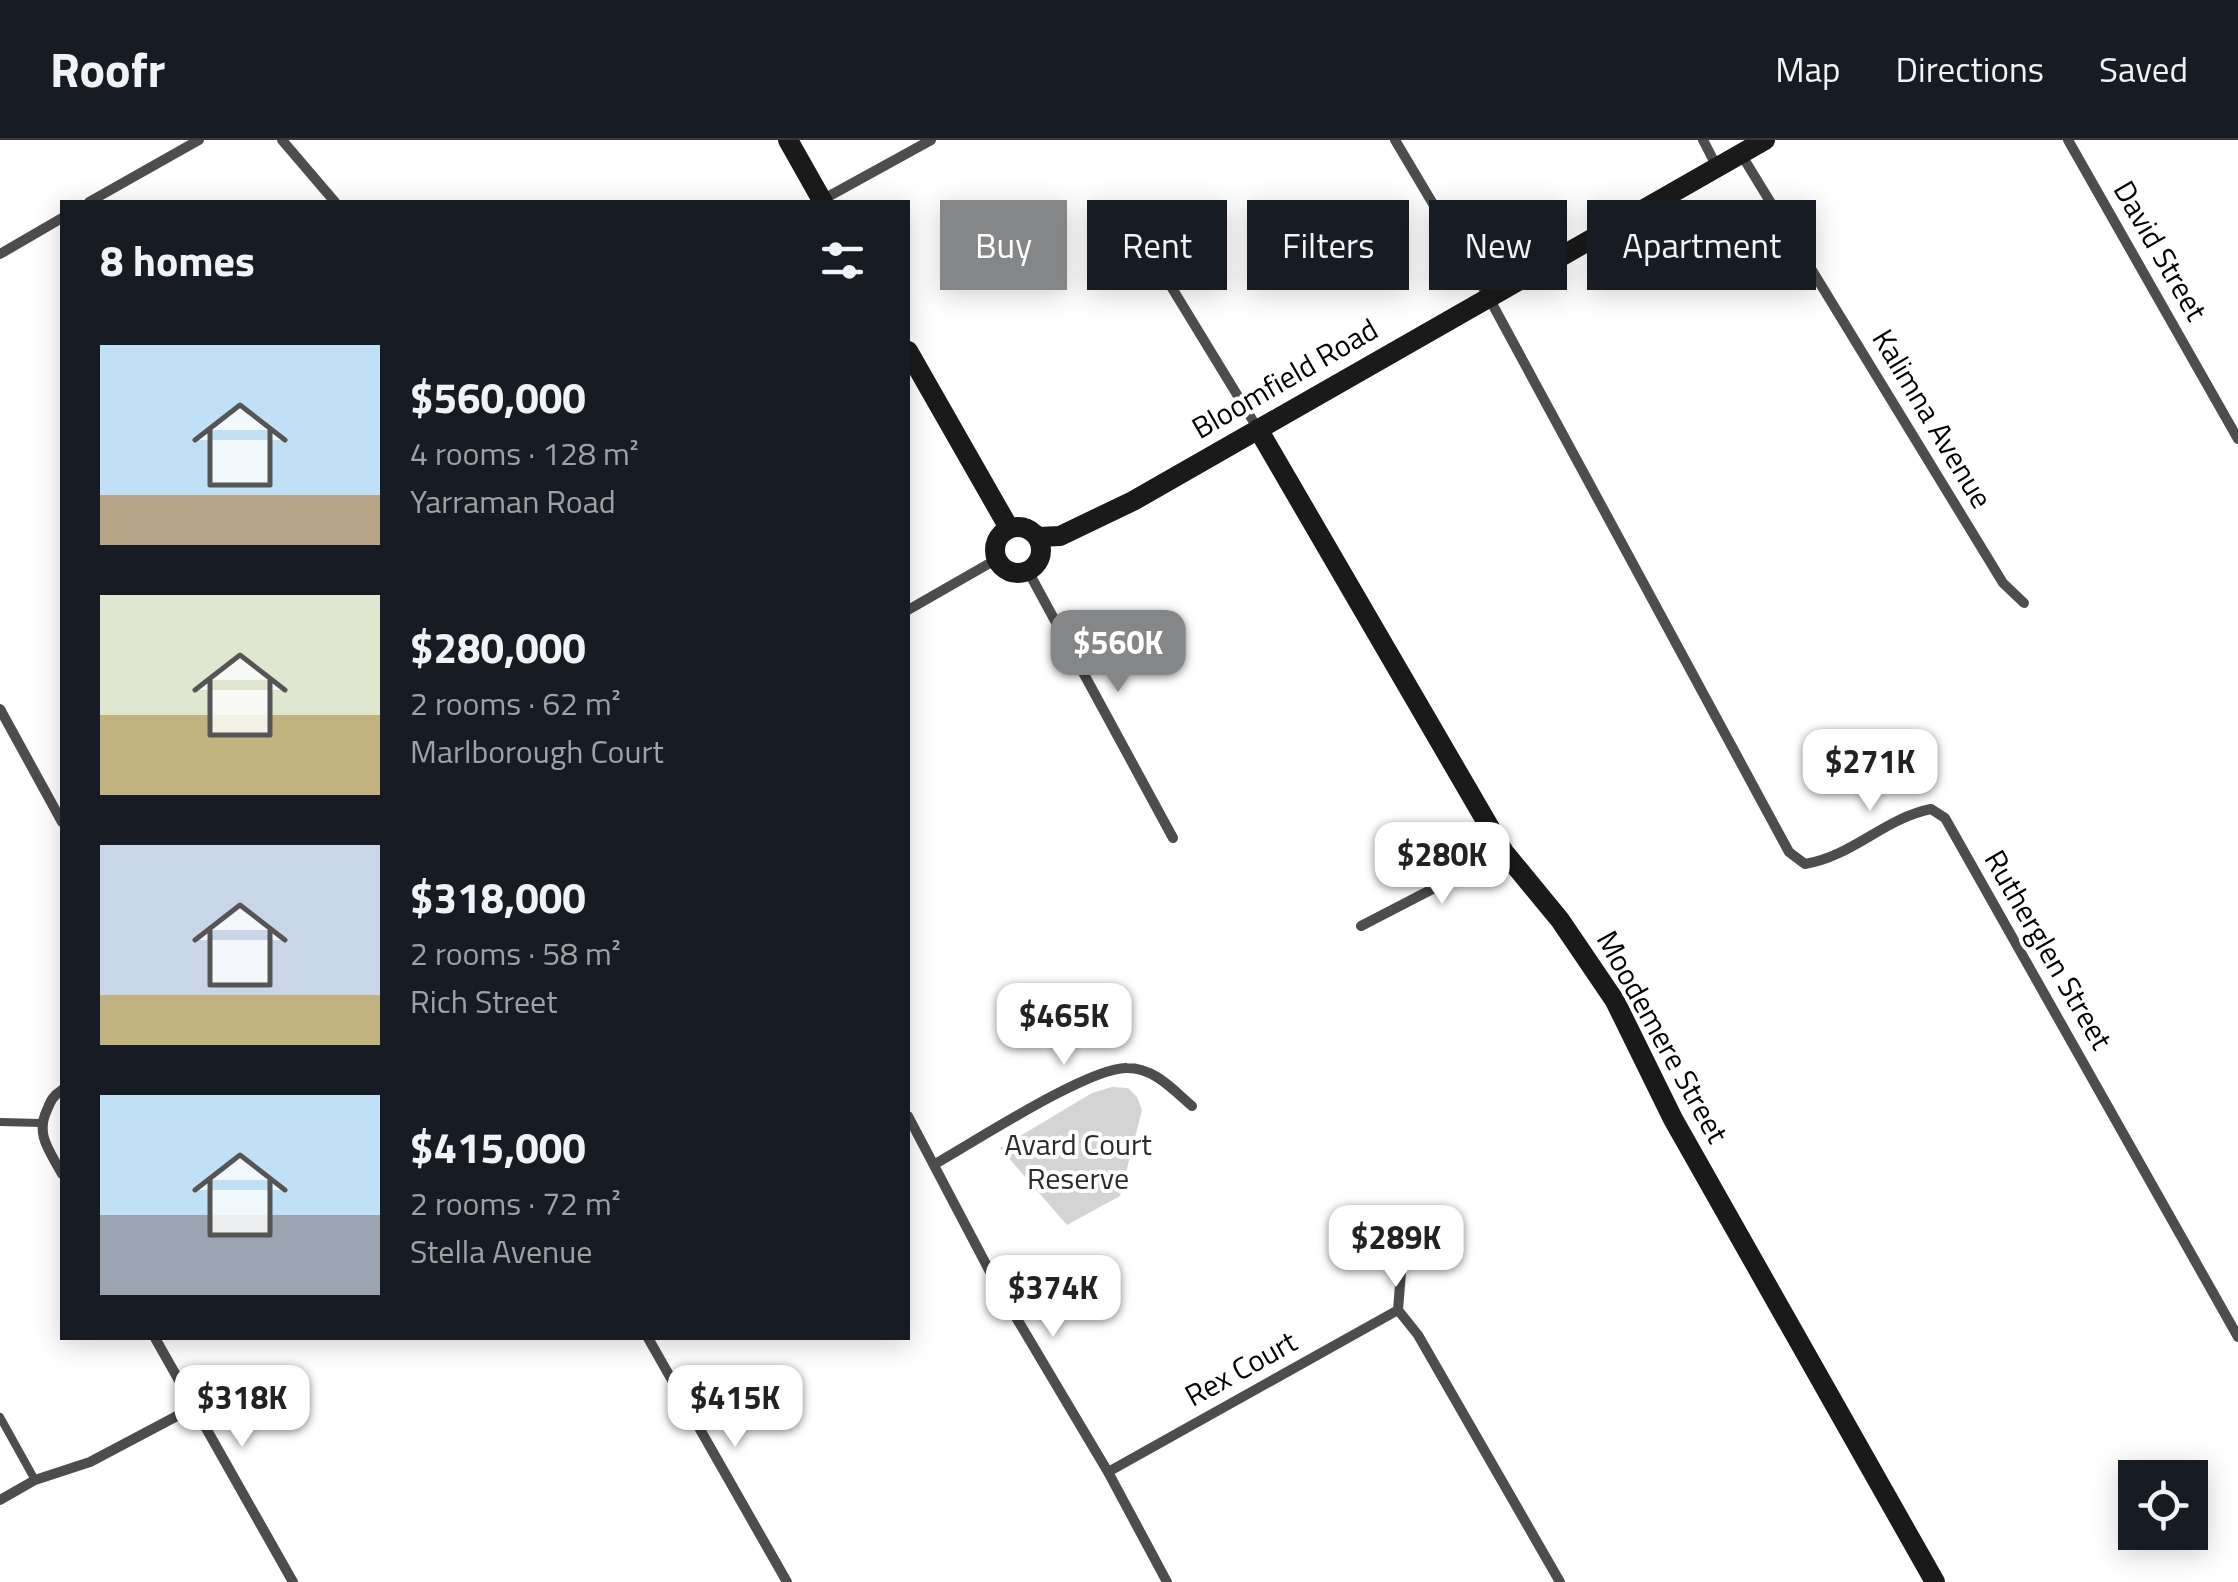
<!DOCTYPE html>
<meta charset="utf-8">
<style>
:root{--surface:#171b24;--page:#242831;--text:#f1f3f6;--muted:#9ea1a6;--line:#363941;--accent:#858687}
body{margin:0;font-family:"Titillium Web",sans-serif;background:var(--page);color:var(--text);height:100vh;display:flex;flex-direction:column;font-size:38px;white-space:nowrap}
*{box-sizing:border-box;margin:0}
p{font-size:32px;color:var(--muted)}
.icon{flex:none;width:55px;height:55px;fill:none;stroke:currentColor;stroke-width:2;stroke-linecap:round;stroke-linejoin:round}
.map{position:relative;flex:1;overflow:hidden}
.details{position:absolute;left:60px;top:60px;width:850px;height:1140px;display:flex;flex-direction:column;background:var(--surface);border-radius:0px;box-shadow:0 5px 25px #0003}
.details>*{flex:none}
.guide{position:absolute;left:940px;top:60px;width:950px;height:90px;display:flex;gap:20px}
.controls{position:absolute;left:2118px;top:1320px;display:grid;gap:20px}
.controls a{display:grid;place-items:center;width:90px;height:90px;border-radius:0px;background:var(--surface);box-shadow:0 5px 25px #0003;font-size:50px}
.price{position:absolute;translate:-50% -85px;padding:0 22px;border-radius:20px;background:#fff;color:#222;font-size:32px;line-height:65px;filter:drop-shadow(0 2px 5px #0008)}
.price::after{content:'';position:absolute;left:50%;top:60px;width:30px;height:22px;margin-left:-15px;background:inherit;clip-path:polygon(0 0,100% 0,50% 100%)}
.price.selected{background:var(--accent);color:#fff}
ul{padding:0;list-style:none}
li{display:flex;align-items:center;gap:30px;height:250px;padding:0 40px}
li span{display:grid;place-items:center;flex:none;width:280px;height:200px;border-radius:0px;color:#555}
li>.icon{margin-inline-start:auto}
span .icon{width:120px;height:120px;fill:#fffc;stroke-width:1}
li b{font-size:42px}
h2{display:flex;justify-content:space-between;align-items:center;height:120px;padding:0 40px;font-size:42px}
.pill{padding:0 35px;border-radius:0px;background:var(--surface);box-shadow:0 5px 25px #0003;font-size:35px;line-height:90px}
.pill.selected{background:var(--accent);color:#fff}
header{display:flex;align-items:center;gap:60px;box-sizing:border-box;height:140px;padding:0 50px;background:var(--surface);border-bottom:2px solid var(--line)}
header strong{font-size:48px}
nav{display:flex;gap:55px;margin-inline-start:auto;font-size:35px}
.map>svg:first-child{display:block}
.green{fill:#d4d4d4}
.lines{fill:none;stroke-linecap:round;stroke-linejoin:round}
.lane{stroke:#4d4d4d;stroke-width:8}
.street{stroke:#4d4d4d;stroke-width:10}
.secondary{stroke:#1a1a1a;stroke-width:20}
.labels{text-anchor:middle;stroke-width:8;stroke-linejoin:round;paint-order:stroke}
.street-label{font-size:30px;fill:#000;stroke:#fff}
.park-label{font-size:30px;fill:#2b2b2b;stroke:#fff}
</style>
<header>
<strong>Roofr</strong>
<nav><a>Map</a><a>Directions</a><a>Saved</a></nav>
</header>
<div class="map">
<svg width="2238" height="1442" viewBox="0 0 2238 1442">
<rect width="100%" height="100%" fill="#fff"/>
<path class="green" d="M1112,947L1128,948L1137,957L1142,970L1120,1056L1067,1085L1000,1008L1092,953Z"/>
<g class="lines">
<path class="lane" d="M0,982L41,983
M0,1277L35,1340"/>
<path class="street" d="M282,0L335,62
M1395,0L1489,158L1789,712L1805,724C1851,717 1885,678 1931,669L1945,678L2238,1197
M1703,0L1717,27
M2068,0L2238,299
M1741,14L2003,443L2024,463
M822,60L931,0
M89,62L199,0
M1136,89L1258,289
M0,114L62,78
M1028,431L1173,698
M908,470L997,419
M0,569L62,682
M1361,786L1504,712
M62,950C53,956 51,960 47,970C35,995 50,1011 62,1034
M908,976L998,1147L1108,1332L1167,1442
M935,1024C974,1002 1089,927 1127,928C1155,928 1173,950 1192,966
M1398,1170L1401,1132
M155,1198L293,1442
M648,1198L787,1442
M1108,1332L1398,1170L1418,1195L1560,1442
M0,1360L35,1340L90,1322L194,1267"/>
<path class="secondary" d="M788,0L823,62
M908,211L1009,388
M1258,289L1504,712L1560,780L1615,861L1673,979L1935,1442
M995 410a23 23 0 1 1 46 0a23 23 0 1 1-46 0Z
M1038,397L1060,396L1133,361L1765,0"/>
</g>
<g class="labels">
<g class="street-label">
<text transform="translate(2160 111) rotate(60)" y="10">David Street</text>
<text transform="translate(1285 239) rotate(-30)" y="10">Bloomfield Road</text>
<text transform="translate(1932 279) rotate(59)" y="10">Kalimna Avenue</text>
<text transform="translate(2048 810) rotate(60)" y="10">Rutherglen Street</text>
<text transform="translate(1662 897) rotate(61)" y="10">Moodemere Street</text>
<text transform="translate(1241 1229) rotate(-29)" y="10">Rex Court</text>
</g>
<g class="park-label">
<text x="1078" y="1015">Avard Court<tspan x="1078" dy="34">Reserve</tspan></text>
</g>
</g>
</svg>
<div class="controls">
<a><svg class="icon" aria-label="locate" viewBox="0 0 24 24"><circle cx="12" cy="12" r="6"/><path d="M12 2v4M12 18v4M2 12h4M18 12h4"/></svg></a>
</div>
<b class="price selected" style="left:1118px;top:555px">$560K</b>
<b class="price" style="left:1870px;top:674px">$271K</b>
<b class="price" style="left:1442px;top:767px">$280K</b>
<b class="price" style="left:1064px;top:928px">$465K</b>
<b class="price" style="left:1396px;top:1150px">$289K</b>
<b class="price" style="left:1053px;top:1200px">$374K</b>
<b class="price" style="left:242px;top:1310px">$318K</b>
<b class="price" style="left:735px;top:1310px">$415K</b>
<div class="guide">
<a class="pill selected">Buy</a>
<a class="pill">Rent</a>
<a class="pill">Filters</a>
<a class="pill">New</a>
<a class="pill">Apartment</a>
</div>
<section class="details">
<h2>8 homes<svg class="icon" aria-label="filters" viewBox="0 0 24 24"><path d="M4 7h16M4 17h16"/><circle cx="9" cy="7" r="2"/><circle cx="15" cy="17" r="2"/></svg></h2>
<ul>
<li><span style="background:linear-gradient(#bfe0f5 75%,#b9a48a 0)"><svg class="icon" aria-label="home" viewBox="0 0 24 24"><path d="M3 11l9-7 9 7M6 9v11h12V9"/></svg></span><div><b>$560,000</b><p>4 rooms · 128 m²</p><p>Yarraman Road</p></div></li>
<li><span style="background:linear-gradient(#dfe7d0 60%,#c2b280 0)"><svg class="icon" aria-label="home" viewBox="0 0 24 24"><path d="M3 11l9-7 9 7M6 9v11h12V9"/></svg></span><div><b>$280,000</b><p>2 rooms · 62 m²</p><p>Marlborough Court</p></div></li>
<li><span style="background:linear-gradient(#c9d6e8 75%,#c2b280 0)"><svg class="icon" aria-label="home" viewBox="0 0 24 24"><path d="M3 11l9-7 9 7M6 9v11h12V9"/></svg></span><div><b>$318,000</b><p>2 rooms · 58 m²</p><p>Rich Street</p></div></li>
<li><span style="background:linear-gradient(#bfe0f5 60%,#9aa5b1 0)"><svg class="icon" aria-label="home" viewBox="0 0 24 24"><path d="M3 11l9-7 9 7M6 9v11h12V9"/></svg></span><div><b>$415,000</b><p>2 rooms · 72 m²</p><p>Stella Avenue</p></div></li>
</ul>
</section>
</div>
